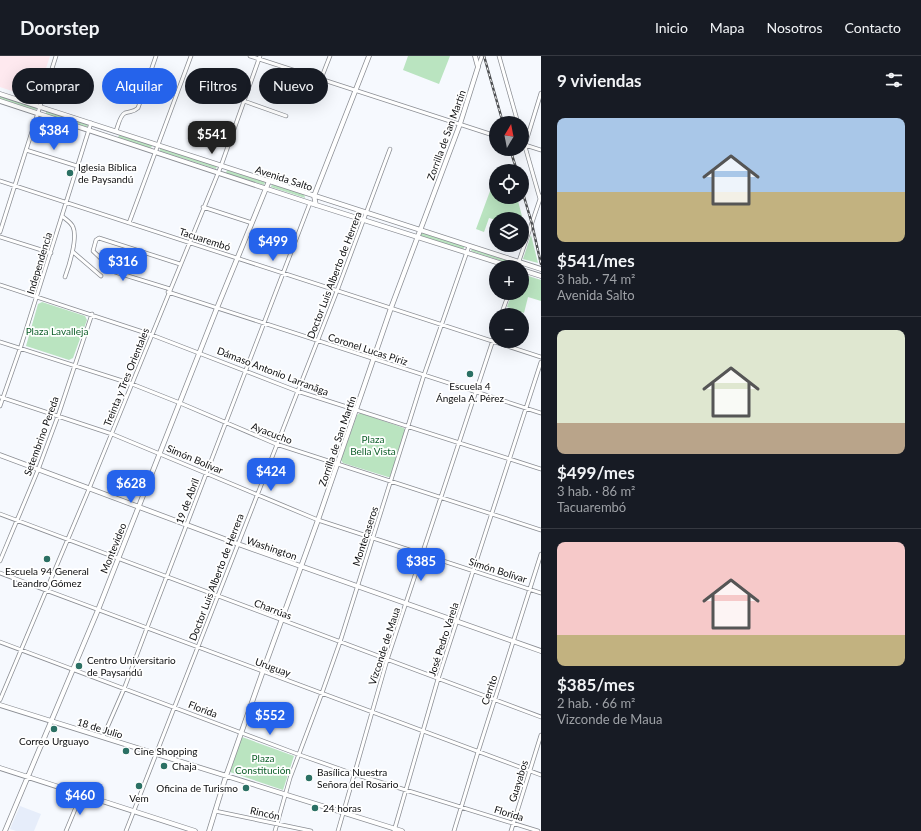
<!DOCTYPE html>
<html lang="es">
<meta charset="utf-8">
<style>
:root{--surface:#171b24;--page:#242831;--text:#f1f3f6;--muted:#9ea1a6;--line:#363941;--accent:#2563eb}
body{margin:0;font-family:Lato,sans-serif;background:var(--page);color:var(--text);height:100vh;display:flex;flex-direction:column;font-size:15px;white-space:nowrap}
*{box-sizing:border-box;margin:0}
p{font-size:13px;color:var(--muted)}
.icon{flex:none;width:22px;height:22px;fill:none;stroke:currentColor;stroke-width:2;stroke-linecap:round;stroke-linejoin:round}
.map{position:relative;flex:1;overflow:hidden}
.sheet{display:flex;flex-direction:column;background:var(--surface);width:380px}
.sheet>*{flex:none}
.guide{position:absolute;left:12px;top:12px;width:380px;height:36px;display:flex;gap:8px}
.needle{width:26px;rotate:10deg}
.tools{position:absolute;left:489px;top:60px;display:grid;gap:8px}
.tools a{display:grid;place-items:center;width:40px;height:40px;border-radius:50%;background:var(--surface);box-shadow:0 4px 16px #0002;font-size:20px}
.price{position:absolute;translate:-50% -34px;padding:0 9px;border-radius:8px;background:var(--accent);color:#fff;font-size:13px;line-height:26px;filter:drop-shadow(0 1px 2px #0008)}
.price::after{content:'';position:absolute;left:50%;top:24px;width:12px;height:9px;margin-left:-6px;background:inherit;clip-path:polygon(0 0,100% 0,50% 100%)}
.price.current{background:#222;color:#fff}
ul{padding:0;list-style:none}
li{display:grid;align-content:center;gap:8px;height:212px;padding:0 16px}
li+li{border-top:1px solid var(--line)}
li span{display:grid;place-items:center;height:124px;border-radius:8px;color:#555}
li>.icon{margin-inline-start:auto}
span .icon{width:72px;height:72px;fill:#fffc;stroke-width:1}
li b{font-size:17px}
h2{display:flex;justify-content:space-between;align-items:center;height:48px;padding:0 16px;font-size:17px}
.chip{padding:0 14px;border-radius:18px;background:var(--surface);box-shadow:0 4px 16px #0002;font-size:14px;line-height:36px}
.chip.current{background:var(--accent);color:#fff}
header{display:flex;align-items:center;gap:24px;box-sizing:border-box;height:56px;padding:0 20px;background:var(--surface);border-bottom:1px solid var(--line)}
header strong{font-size:19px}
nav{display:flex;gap:22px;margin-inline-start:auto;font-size:14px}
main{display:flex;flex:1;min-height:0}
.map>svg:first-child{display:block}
.built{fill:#e6edfa}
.industrial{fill:#fee9ef}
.green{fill:#bae4c0}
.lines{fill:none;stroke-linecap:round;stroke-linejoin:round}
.minor-casing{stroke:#8a8d93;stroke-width:4.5}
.tertiary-casing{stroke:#8a8d93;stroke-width:5.5}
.minor{stroke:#fff;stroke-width:3}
.tertiary{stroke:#fff;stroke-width:4}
.rail-casing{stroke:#4d4f52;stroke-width:2.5}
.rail{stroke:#fff;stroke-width:1;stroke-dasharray:3;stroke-linecap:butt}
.poi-dot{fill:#2b7064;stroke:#fff;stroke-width:1.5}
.labels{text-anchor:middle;stroke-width:3.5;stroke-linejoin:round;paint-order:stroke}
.street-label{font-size:10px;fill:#0c0d0f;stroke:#fff}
.poi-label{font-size:10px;fill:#0c0d0f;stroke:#fff;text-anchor:start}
.park-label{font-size:10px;fill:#0d5e28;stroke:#fff}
</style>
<header>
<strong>Doorstep</strong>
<nav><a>Inicio</a><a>Mapa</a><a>Nosotros</a><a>Contacto</a></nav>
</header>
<main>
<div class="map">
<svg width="541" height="775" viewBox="0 0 541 775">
<rect width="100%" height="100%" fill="#f6f9fe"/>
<path class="built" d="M20,750L41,758L34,775H16L10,773Z"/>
<path class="industrial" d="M0,0H50L36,43L0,31Z"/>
<path class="green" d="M408,0H450L439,28L403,14Z
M0,40L36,51V54L0,44Z
M47,55L87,68L88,70L86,72L46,59V56Z
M119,79L151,89L152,91L150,92L118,82Z
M160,92L217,110L216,113L160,95Z
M227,114L265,126L264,129L226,117Z
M493,127L496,128V141H517L524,168L522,167V163H511L503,160L502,163H496V164L489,162L484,176L476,173Z
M272,128L304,138L305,142L271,131Z
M421,176L465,190L463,194L420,180Z
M531,179L538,207L523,203Z
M472,193L515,206L514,209L471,195Z
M522,218L541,224V245L528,241L524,257L507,251L512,237H522Z
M42,246L85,260L87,264L73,302L69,304L26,290L38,248Z
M360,357L404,372L405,374L390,421H388L343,407L341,404L357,359Z
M242,681L294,700L283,734L230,716Z"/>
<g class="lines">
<defs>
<path id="minor" d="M250,0L496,80
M499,0L518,67
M478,11L482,0
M321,23L330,0
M244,45L286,60
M116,75C118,70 120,59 125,57C131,55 134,56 138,52L156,0
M522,80L540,143
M522,88L541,94
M525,89L541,37
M26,94L77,110
M0,125L541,301
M203,151L252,167
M62,160C65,163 71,166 73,171C78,182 69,210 65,221
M129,167L191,0
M0,176L56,0
M0,181L51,197
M73,196L101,220
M517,211L541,140
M0,229L152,279L297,335L541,413
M170,233L115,216L93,195L96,184L99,182L180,208
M168,236L541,357
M501,259L509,237
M0,286L132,328L180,347L276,388L541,474
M0,341L112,378L318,464L541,537
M0,350L21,290L91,67
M0,458L541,661
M0,505L38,414L58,360L92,258
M0,517L541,719
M0,586L300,699L354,718L538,775
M0,644L89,433L221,110L260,0
M103,681L124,633L147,572L310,147
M215,755L311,775
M66,775L81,739
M126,775L337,235L390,93
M275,775L290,722L322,637L340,586L424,319L469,190
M338,775L387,604L496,275
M394,775L438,623L541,306
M454,775L478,696L541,498
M511,775L541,679"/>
<path id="tertiary" d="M0,38L541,213
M0,45L310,147L512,211
M316,149L314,140L369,0
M522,214L541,220
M0,399L238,488L541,595
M0,649L402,775
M0,712L195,775
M5,775L98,554L217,252L269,125
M209,775L226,720L263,615L318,464L391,252L460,68L478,11L475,0"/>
</defs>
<use href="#minor" class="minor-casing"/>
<use href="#tertiary" class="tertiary-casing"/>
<use href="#minor" class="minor"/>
<use href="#tertiary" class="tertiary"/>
<defs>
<path id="rail" d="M484,0L503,67
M510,93L517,115
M522,134L532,168L541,208"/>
</defs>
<use href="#rail" class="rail-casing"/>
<use href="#rail" class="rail"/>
</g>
<g class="poi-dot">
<circle cx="70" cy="117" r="4"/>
<circle cx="470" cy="318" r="4"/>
<circle cx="47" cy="503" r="4"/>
<circle cx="79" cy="610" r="4"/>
<circle cx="54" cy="673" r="4"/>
<circle cx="126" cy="695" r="4"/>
<circle cx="164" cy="710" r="4"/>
<circle cx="309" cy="722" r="4"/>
<circle cx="139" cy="730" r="4"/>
<circle cx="246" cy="732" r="4"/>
<circle cx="315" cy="752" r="4"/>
</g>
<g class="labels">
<g class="street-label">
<text transform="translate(446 79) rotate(-70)" y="4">Zorrilla de San Martín</text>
<text transform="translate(284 122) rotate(18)" y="4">Avenida Salto</text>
<text transform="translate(205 183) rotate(18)" y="4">Tacuarembó</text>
<text transform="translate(39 207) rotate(-73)" y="4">Independencia</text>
<text transform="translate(334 219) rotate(-69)" y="4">Doctor Luis Alberto de Herrera</text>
<text transform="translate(368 293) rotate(18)" y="4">Coronel Lucas Píriz</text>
<text transform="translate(273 315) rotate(21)" y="4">Dámaso Antonio Larranãga</text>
<text transform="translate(126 321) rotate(-68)" y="4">Treinta y Tres Orientales</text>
<text transform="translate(272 377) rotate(21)" y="4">Ayacucho</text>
<text transform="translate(41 380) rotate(-70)" y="4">Setembrino Pereda</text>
<text transform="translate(337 385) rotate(-71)" y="4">Zorrilla de San Martín</text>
<text transform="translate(195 403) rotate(23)" y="4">Simón Bolívar</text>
<text transform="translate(187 445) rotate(-69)" y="4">19 de Abril</text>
<text transform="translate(365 480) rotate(-72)" y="4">Montecaseros</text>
<text transform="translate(113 492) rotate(-68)" y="4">Montevideo</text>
<text transform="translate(272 492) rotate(19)" y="4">Washington</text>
<text transform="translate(498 514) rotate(18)" y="4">Simón Bolívar</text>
<text transform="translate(216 521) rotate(-69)" y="4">Doctor Luis Alberto de Herrera</text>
<text transform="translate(273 553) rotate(21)" y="4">Charrúas</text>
<text transform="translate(443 583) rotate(-72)" y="4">José Pedro Varela</text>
<text transform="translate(384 590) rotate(-72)" y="4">Vizconde de Maua</text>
<text transform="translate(273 611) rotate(20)" y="4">Uruguay</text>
<text transform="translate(489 634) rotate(-72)" y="4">Cerrito</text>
<text transform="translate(203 653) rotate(21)" y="4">Florida</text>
<text transform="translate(100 672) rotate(17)" y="4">18 de Julio</text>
<text transform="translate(518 725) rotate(-73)" y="4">Guayabos</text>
<text transform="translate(265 757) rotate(12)" y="4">Rincón</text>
<text transform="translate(509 757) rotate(17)" y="4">Florida</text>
</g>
<g class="poi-label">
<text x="78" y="115">Iglesia Bíblica<tspan x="78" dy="12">de Paysandú</tspan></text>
<text x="470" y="334" text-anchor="middle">Escuela 4<tspan x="470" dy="12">Ángela A. Pérez</tspan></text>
<text x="47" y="519" text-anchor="middle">Escuela 94 General<tspan x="47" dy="12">Leandro Gómez</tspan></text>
<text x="87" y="608">Centro Universitario<tspan x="87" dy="12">de Paysandú</tspan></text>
<text x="54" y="689" text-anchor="middle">Correo Urguayo</text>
<text x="134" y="699">Cine Shopping</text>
<text x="172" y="714">Chaja</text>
<text x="317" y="720">Basílica Nuestra<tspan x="317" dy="12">Señora del Rosario</tspan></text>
<text x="238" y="736" text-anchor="end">Oficina de Turismo</text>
<text x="139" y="746" text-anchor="middle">Vem</text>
<text x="323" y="756">24 horas</text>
</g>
<g class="park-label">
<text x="57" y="279">Plaza Lavalleja</text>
<text x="373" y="387">Plaza<tspan x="373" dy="12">Bella Vista</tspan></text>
<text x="263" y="706">Plaza<tspan x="263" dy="12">Constitución</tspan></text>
</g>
</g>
</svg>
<div class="tools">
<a><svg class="needle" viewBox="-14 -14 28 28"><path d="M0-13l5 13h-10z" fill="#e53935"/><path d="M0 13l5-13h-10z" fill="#9ea1a6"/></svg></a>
<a><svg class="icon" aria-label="locate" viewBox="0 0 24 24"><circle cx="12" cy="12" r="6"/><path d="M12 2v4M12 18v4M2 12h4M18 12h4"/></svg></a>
<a><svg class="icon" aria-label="layers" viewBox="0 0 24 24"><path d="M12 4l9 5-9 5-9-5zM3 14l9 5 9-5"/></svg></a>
<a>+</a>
<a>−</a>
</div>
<b class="price" style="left:54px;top:95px">$384</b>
<b class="price current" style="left:212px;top:99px">$541</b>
<b class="price" style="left:273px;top:206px">$499</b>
<b class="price" style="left:123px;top:226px">$316</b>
<b class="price" style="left:271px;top:436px">$424</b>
<b class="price" style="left:131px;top:448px">$628</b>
<b class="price" style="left:421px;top:526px">$385</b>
<b class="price" style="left:270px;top:680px">$552</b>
<b class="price" style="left:80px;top:760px">$460</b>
<div class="guide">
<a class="chip">Comprar</a>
<a class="chip current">Alquilar</a>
<a class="chip">Filtros</a>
<a class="chip">Nuevo</a>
</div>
</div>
<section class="sheet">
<h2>9 viviendas<svg class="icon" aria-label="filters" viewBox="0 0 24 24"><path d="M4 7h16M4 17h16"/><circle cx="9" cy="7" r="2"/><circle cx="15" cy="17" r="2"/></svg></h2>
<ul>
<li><span style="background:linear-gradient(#a9c7e8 60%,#c2b280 0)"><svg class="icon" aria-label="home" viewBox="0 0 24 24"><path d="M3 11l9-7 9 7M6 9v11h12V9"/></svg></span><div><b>$541/mes</b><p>3 hab. · 74 m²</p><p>Avenida Salto</p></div></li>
<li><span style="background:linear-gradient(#dfe7d0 75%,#b9a48a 0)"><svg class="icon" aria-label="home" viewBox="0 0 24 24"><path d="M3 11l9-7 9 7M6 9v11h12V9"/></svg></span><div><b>$499/mes</b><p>3 hab. · 86 m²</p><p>Tacuarembó</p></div></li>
<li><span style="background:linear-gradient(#f6c9c9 75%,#c2b280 0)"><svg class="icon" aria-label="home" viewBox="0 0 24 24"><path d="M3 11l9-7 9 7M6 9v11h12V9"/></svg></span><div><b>$385/mes</b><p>2 hab. · 66 m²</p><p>Vizconde de Maua</p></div></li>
</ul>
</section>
</main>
